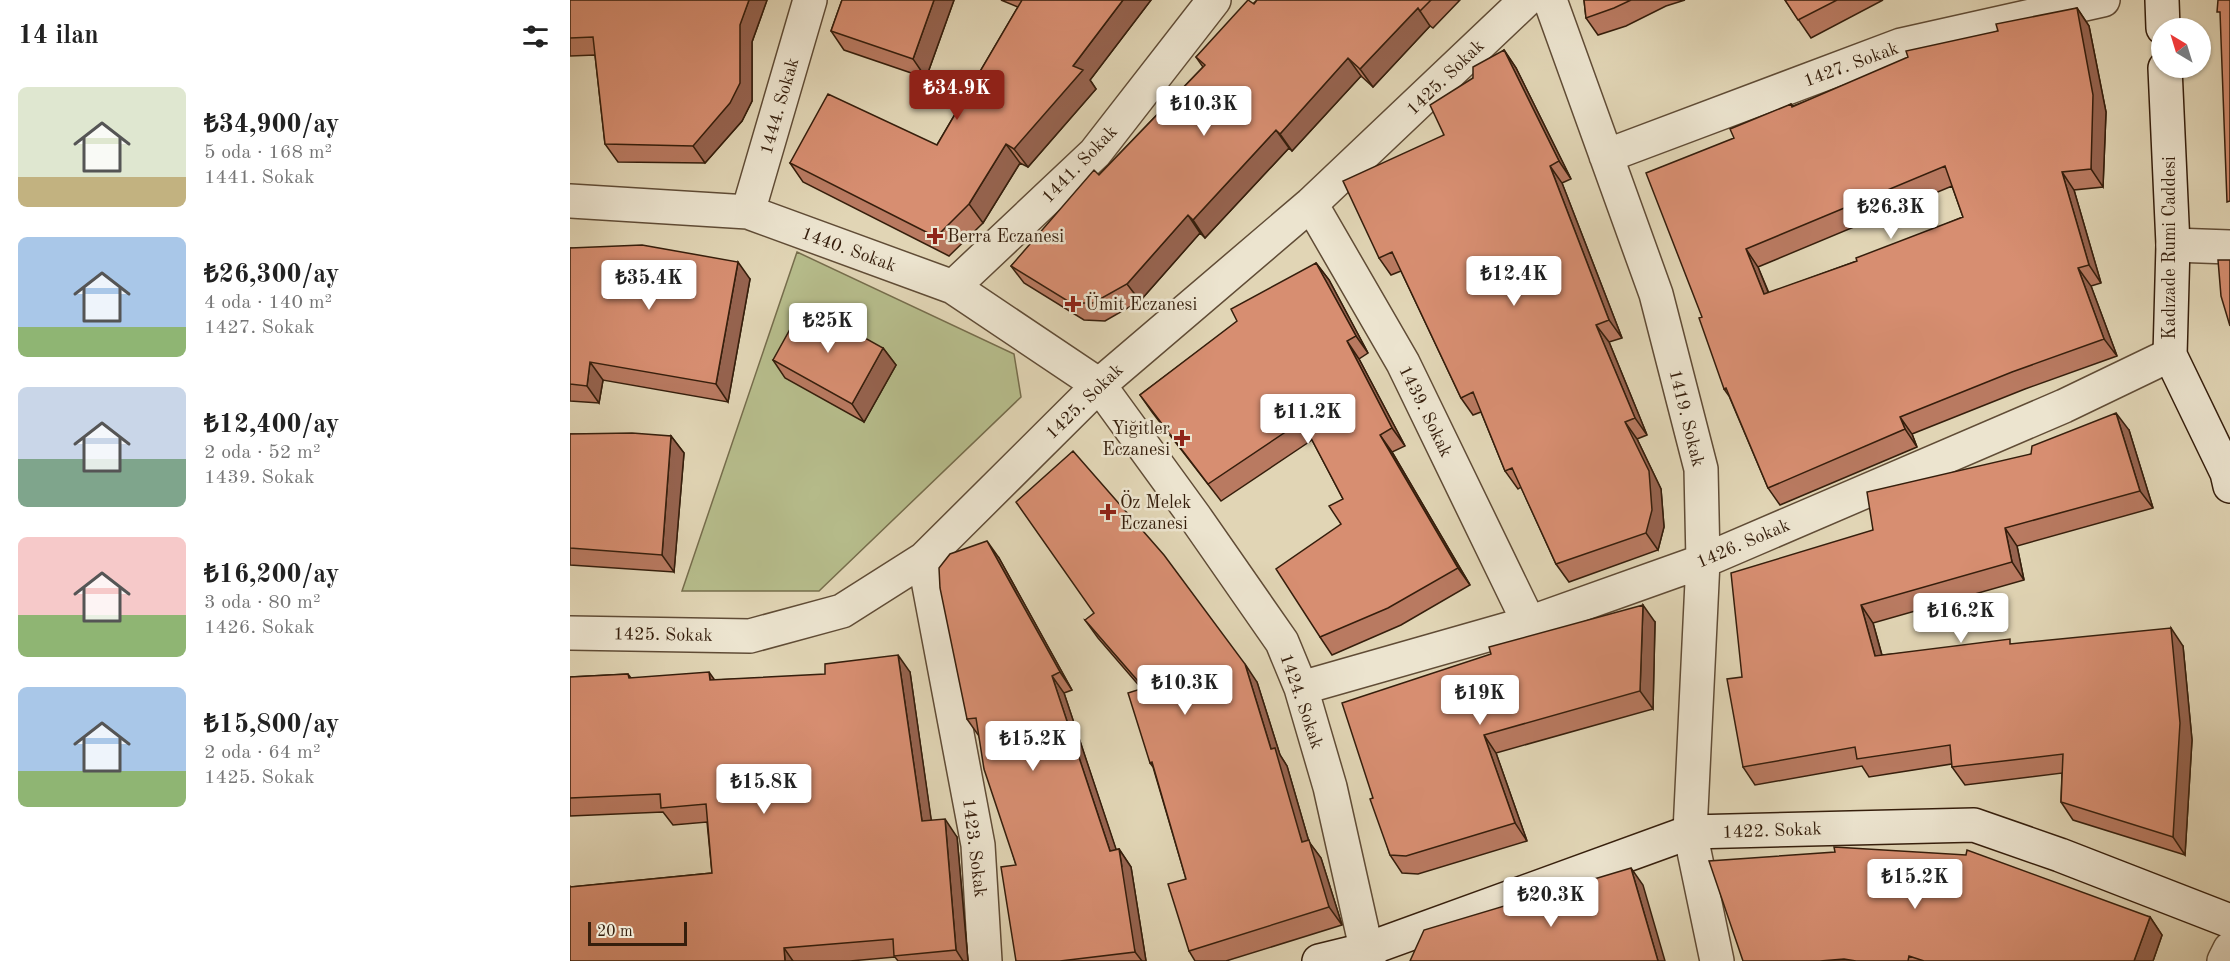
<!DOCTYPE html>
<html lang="tr">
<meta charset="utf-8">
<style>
:root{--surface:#fff;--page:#f6f6f6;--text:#222;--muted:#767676;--accent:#8f2418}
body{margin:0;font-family:"Old Standard TT",serif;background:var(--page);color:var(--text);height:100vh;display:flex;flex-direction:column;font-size:22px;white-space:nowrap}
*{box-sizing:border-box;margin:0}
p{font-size:20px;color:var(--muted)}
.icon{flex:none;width:33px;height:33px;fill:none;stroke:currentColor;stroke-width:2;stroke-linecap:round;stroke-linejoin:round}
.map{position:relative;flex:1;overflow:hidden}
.sheet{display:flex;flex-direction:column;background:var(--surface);width:570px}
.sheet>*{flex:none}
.needle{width:39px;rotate:322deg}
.fabs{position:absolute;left:1581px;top:18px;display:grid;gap:12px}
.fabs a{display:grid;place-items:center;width:60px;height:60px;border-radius:50%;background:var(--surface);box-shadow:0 2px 4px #0004;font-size:30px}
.scale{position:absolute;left:18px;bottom:15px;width:99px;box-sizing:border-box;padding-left:6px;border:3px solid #351e0c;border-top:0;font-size:16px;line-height:21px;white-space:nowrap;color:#351e0c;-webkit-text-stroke:4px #ece4cf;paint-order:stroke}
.price{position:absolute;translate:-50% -51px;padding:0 14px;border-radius:6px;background:#fff;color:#222;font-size:20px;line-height:39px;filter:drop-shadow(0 2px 3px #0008)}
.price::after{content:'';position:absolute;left:50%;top:36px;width:18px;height:14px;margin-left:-9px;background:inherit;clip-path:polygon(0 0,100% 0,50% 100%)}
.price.active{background:var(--accent);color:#fff}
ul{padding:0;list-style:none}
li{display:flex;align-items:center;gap:18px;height:150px;padding:0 18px}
li span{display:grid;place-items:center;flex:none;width:168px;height:120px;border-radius:9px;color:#555}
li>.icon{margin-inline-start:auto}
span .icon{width:72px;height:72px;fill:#fffc;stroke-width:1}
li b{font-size:26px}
h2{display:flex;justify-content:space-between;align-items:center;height:72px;padding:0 18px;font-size:26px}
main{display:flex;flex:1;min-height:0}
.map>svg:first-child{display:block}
.park{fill:#b6bc8b;stroke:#766d4c;stroke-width:1.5}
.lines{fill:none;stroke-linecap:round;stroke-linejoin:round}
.street-casing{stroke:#604c36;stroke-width:36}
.secondary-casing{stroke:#351e0c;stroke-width:36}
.street{stroke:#ece4cf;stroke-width:33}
.secondary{stroke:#ece4cf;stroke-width:33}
.wall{fill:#b97a61;stroke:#351e0c;stroke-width:1.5;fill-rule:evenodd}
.shaded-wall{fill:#96634f;stroke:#351e0c;stroke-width:1.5}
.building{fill:#d78e71;stroke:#351e0c;stroke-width:1.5;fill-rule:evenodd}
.poi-dot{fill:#8f2418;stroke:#ece4cf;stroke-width:2}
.labels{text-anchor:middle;stroke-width:5;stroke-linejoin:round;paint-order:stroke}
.street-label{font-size:18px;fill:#351e0c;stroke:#ece4cf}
.poi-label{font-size:18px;fill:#351e0c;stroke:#ece4cf;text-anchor:start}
</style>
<main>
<section class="sheet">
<h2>14 ilan<svg class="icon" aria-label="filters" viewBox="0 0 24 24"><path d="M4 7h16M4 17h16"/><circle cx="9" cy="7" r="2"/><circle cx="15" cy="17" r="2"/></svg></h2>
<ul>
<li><span style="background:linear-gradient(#dfe7d0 75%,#c2b280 0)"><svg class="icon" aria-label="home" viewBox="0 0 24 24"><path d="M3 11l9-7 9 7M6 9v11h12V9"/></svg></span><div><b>₺34,900/ay</b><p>5 oda · 168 m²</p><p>1441. Sokak</p></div></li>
<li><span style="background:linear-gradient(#a9c7e8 75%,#8fb573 0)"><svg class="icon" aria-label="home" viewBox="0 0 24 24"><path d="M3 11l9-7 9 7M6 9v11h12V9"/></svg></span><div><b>₺26,300/ay</b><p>4 oda · 140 m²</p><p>1427. Sokak</p></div></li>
<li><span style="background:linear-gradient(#c9d6e8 60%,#7fa58c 0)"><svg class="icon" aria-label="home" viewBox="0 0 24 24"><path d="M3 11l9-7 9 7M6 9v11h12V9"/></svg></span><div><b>₺12,400/ay</b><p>2 oda · 52 m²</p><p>1439. Sokak</p></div></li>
<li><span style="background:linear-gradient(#f6c9c9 65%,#8fb573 0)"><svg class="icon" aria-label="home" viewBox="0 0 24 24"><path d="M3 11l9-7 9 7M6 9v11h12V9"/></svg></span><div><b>₺16,200/ay</b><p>3 oda · 80 m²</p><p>1426. Sokak</p></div></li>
<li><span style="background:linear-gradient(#a9c7e8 70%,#8fb573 0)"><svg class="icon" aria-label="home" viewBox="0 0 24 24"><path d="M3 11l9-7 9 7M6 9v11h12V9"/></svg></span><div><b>₺15,800/ay</b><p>2 oda · 64 m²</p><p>1425. Sokak</p></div></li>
</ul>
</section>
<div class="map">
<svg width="1660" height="961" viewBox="0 0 1660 961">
<rect width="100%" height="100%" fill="#e1d5b5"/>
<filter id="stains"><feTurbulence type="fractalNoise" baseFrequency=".00333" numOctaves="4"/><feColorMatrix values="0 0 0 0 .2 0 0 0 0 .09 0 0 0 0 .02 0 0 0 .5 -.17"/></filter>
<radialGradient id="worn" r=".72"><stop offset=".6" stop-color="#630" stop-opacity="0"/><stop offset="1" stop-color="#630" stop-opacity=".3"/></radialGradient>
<path class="park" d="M227,252L444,354L451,397L249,591H112Z"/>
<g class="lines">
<defs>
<path id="street" d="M980,0L1086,294L1131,469L1133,561L1120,832L1147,961
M1036,156L1331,45L1533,0
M0,201L178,212L383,287L529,385L625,517L712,642L731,688L760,787L799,961
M741,204L833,363L959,623
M178,212L240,0
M1603,245L1660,247
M383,287L525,153L644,0
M354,559L408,845L415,961
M0,633L180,636L272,611L354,559L529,385L741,204L956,0
M731,688L959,623L1133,561L1494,406L1600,355
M1654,961L1660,949"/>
<path id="secondary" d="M1592,0L1593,28
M1595,68L1603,245L1600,355L1657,473L1660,486
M749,961L798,949L1120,832L1404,825L1490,855L1660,921"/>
</defs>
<use href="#street" class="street-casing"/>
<use href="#secondary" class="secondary-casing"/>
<use href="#street" class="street"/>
<use href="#secondary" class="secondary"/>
</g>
<path class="wall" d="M0,0H197L182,42V101L172,121L135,163L48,162L35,144L25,55L0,56Z
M272,0H384L356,78L274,50L261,31Z
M431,0H581L520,80L526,89L458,167L450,163L413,223L379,256L233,182L220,163L367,145L448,7Z
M687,0H890L863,28L860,26L803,87L791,76L722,151L719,148L635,238L630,233L570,301L535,321L514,320L454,283L441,266L633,67L626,57Z
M1014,0H1115L1096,6L1056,26L1028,35L1016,18Z
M1215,0H1313L1241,38Z
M1507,8L1519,26L1536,112L1533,187L1504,190L1531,283L1521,286L1547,356L1455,389L1342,434L1347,447L1210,505L1198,488L1159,396L1154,389L1164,138L1221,104L1223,106L1428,31ZM1382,186L1393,217L1287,261L1199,293L1188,267Z
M934,50L946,68L1001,179L992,183L1052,338L1039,342L1077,435L1067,439L1091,489L1094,527L1088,550L999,582L986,564L951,487L948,489L935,471L911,412L903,415L891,398L831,271L821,275L809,258L903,78Z
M0,248L180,279L158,402L33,380L29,403L0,401Z
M746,263L759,280L798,353L789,359L835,446L822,452L900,585L831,625L762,655L750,637L771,524L773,499L742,440L651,501L582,412L570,395Z
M313,348L326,365L294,422L215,378L203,360Z
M1559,430L1583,508L1447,546L1454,580L1303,623L1312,655L1443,644L1613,646L1622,740L1615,855L1503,820L1491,802L1492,773L1395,785L1382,767V764L1299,777L1292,766L1185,785L1173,767L1303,530L1461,454Z
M0,434L101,436L114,453L104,572L0,565Z
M429,558L502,690L494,693L546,850L549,849L561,867L576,961H446V865L409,736L397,719Z
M515,620L687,682L710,755L717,766L739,842L751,858L772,925L656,961H625L619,951L616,879L583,767L580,763L572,689L528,638Z
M1085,622L1083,709L926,753L957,841L848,874L832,873L820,855L803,798Z
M340,672L361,820L387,837L398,961H328L325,957L280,961H0V886L1,887L142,873L137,822L103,825L93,812L0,816V677L58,674L61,678L145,680Z
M1265,852L1580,917L1592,935L1583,961H1173Z"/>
<path class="shaded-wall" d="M179,0H197L182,42V101L172,121L135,163L123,146Z
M364,0H384L356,78L343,59Z
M553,0H581L520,80L526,89L458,167L444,149L503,66Z
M848,8L860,26L803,87L790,69Z
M1507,8L1519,26L1536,112L1533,187L1521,169Z
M934,50L946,68L1001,179L989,161Z
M778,58L791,76L722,151L710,134Z
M706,130L719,148L635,238L623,220Z
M436,144L450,163L413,223L399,204Z
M980,166L992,183L1052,338L1039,320Z
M1492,172L1504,190L1531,283L1519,265Z
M618,215L630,233L570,301L557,284Z
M1176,249L1188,267L1206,312L1194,294Z
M168,262L180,279L158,402L146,384Z
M746,263L759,280L798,353L786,336Z
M1508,268L1521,286L1547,356L1534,339Z
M1026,325L1039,342L1077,435L1065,418Z
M777,341L789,359L835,446L822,428Z
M313,348L326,365L294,422L282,404Z
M20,362L33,380L29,403L17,386Z
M1546,413L1559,430L1583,508L1570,491Z
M1330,417L1342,434L1347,447L1335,429Z
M1055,422L1067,439L1091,489L1094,527L1088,550L1076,533Z
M810,435L822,452L900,585L888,568Z
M101,436L114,453L104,572L92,555Z
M1435,528L1447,546L1454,580L1442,562Z
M417,541L429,558L502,690L490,672Z
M1073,605L1085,622L1083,709L1070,691Z
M1291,605L1303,623L1317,674L1305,656Z
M1601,628L1613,646L1622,740L1615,855L1603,837Z
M328,655L340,672L364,839L352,821Z
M675,664L687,682L710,755L717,766L739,842L751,858L772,925L759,907L732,842L701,749Z
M139,672L151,689L140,680Z
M482,676L494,693L552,867L549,849L561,867L576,961H572L565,952L540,851Z
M914,735L926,753L957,841L945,823Z
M375,819L387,837L398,961H393L386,950Z
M1061,868L1073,885L1095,961H1088Z
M1580,917L1592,935L1583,961H1564Z
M214,948L223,961H215Z"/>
<path class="building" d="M0,0H179L170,25V83L160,103L123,146L35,144L23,37L0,38Z
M272,0H364L343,59L261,31Z
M452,0H553L503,66L513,70L444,149L436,144L399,204L366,237L220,163L258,94L367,145Z
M678,0L684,4L687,0H861L850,11L848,8L790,69L778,58L710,134L706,130L623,220L618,215L557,284L523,303H501L441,266L524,170L529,175L635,65L626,57Z
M1014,0H1061L1044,8L1016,18Z
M1215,0H1267L1228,20Z
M1648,0H1660V201L1657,202L1650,12H1647Z
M1507,8L1523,95L1521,169L1492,172L1519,265L1508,268L1534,339L1442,372L1330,417L1335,429L1198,488L1156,388L1154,389L1129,318L1132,317L1076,173L1164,138L1160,129L1221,104L1222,107L1338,57L1336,51L1428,31L1426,24ZM1375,166L1393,217L1286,258L1287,261L1194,294L1176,249Z
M934,50L989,161L980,166L1039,320L1026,325L1065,418L1055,422L1079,471L1082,510L1076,533L986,564L942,468L935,471L903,392L891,398L822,252L809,258L773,181L874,135L860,105L903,78V67Z
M72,245L168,262L146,384L20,362L17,386L0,384V248Z
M1648,260H1660V326L1651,296Z
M746,263L786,336L777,341L822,428L810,435L888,568L818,608L750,637L706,569L771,524L759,506L773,499L732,421L638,484L570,395L667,321L661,309Z
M234,304L313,348L282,404L203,360Z
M1546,413L1570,491L1435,528L1442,562L1291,605L1305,656L1440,639V644L1601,628L1610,723L1603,837L1491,802L1493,754L1382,767L1380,745L1287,759L1285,747L1173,767L1157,679L1172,677L1161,573L1303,530L1297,492L1461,454L1462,446Z
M62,433L101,436L92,555L0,548V434Z
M503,451L594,555L675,664L701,749L705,748L732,842L739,840L759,907L619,951L598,884L616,879L582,762L580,763L558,693L574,688L515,620L524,613L446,502Z
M417,541L490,672L482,676L540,851L549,849L565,952L490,961H446L431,867L446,865L414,769L406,718L397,719L370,588L369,568L380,554Z
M1073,605L1070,691L914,735L945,823L836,856L820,855L800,799L803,798L772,703L921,654L919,647Z
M328,655L352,821L375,819L386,950L324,956L323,939L214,948L215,961H0V887L142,873L136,804L91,808L90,794L0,798V677L58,674L59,678L139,672L140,680L255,674V664Z
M1264,847L1396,855L1397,850L1580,917L1564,961H1354L1339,956L1338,961H1286L1274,959L1250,961H1173L1139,861L1265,852Z
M1061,868L1088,961H840L854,930Z"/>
<g class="poi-dot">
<path d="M362 227h6v6h6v6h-6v6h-6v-6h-6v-6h6z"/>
<path d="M500 295h6v6h6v6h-6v6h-6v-6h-6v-6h6z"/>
<path d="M609 429h6v6h6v6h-6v6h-6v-6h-6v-6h6z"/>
<path d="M535 503h6v6h6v6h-6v6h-6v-6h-6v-6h6z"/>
</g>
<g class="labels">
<g class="street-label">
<text transform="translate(1281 64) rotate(-20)" y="6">1427. Sokak</text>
<text transform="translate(875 77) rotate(-44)" y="6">1425. Sokak</text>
<text transform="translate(209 106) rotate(-74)" y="6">1444. Sokak</text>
<text transform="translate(509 164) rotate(-46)" y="6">1441. Sokak</text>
<text transform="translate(1599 248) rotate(-90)" y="6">Kadızade Rumi Caddesi</text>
<text transform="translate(279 249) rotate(20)" y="6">1440. Sokak</text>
<text transform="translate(514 401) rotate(-44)" y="6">1425. Sokak</text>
<text transform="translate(856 411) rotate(64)" y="6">1439. Sokak</text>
<text transform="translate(1117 418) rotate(76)" y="6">1419. Sokak</text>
<text transform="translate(1173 543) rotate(-23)" y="6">1426. Sokak</text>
<text transform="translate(93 634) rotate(1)" y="6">1425. Sokak</text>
<text transform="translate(732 701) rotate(71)" y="6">1424. Sokak</text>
<text transform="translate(1202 830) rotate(-2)" y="6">1422. Sokak</text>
<text transform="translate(405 848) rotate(83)" y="6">1423. Sokak</text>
</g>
<g class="poi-label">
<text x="377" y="242">Berra Eczanesi</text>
<text x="515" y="310">Ümit Eczanesi</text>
<text x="600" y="434" text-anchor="end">Yiğitler<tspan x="600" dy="21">Eczanesi</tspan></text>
<text x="550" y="508">Öz Melek<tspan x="550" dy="21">Eczanesi</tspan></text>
</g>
</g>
<rect width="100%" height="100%" filter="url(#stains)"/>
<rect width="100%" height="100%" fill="url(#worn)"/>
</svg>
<div class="fabs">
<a><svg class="needle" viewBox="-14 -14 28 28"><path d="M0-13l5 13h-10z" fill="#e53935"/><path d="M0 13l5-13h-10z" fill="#767676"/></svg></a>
</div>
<div class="scale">20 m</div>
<b class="price active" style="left:387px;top:121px">₺34.9K</b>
<b class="price" style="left:634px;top:137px">₺10.3K</b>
<b class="price" style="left:1321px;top:240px">₺26.3K</b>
<b class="price" style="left:944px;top:307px">₺12.4K</b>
<b class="price" style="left:79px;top:311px">₺35.4K</b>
<b class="price" style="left:258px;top:354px">₺25K</b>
<b class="price" style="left:738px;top:445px">₺11.2K</b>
<b class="price" style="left:1391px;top:644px">₺16.2K</b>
<b class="price" style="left:615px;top:716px">₺10.3K</b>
<b class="price" style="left:910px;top:726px">₺19K</b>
<b class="price" style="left:463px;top:772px">₺15.2K</b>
<b class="price" style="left:194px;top:815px">₺15.8K</b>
<b class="price" style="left:1345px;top:910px">₺15.2K</b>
<b class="price" style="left:981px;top:928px">₺20.3K</b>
</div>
</main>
